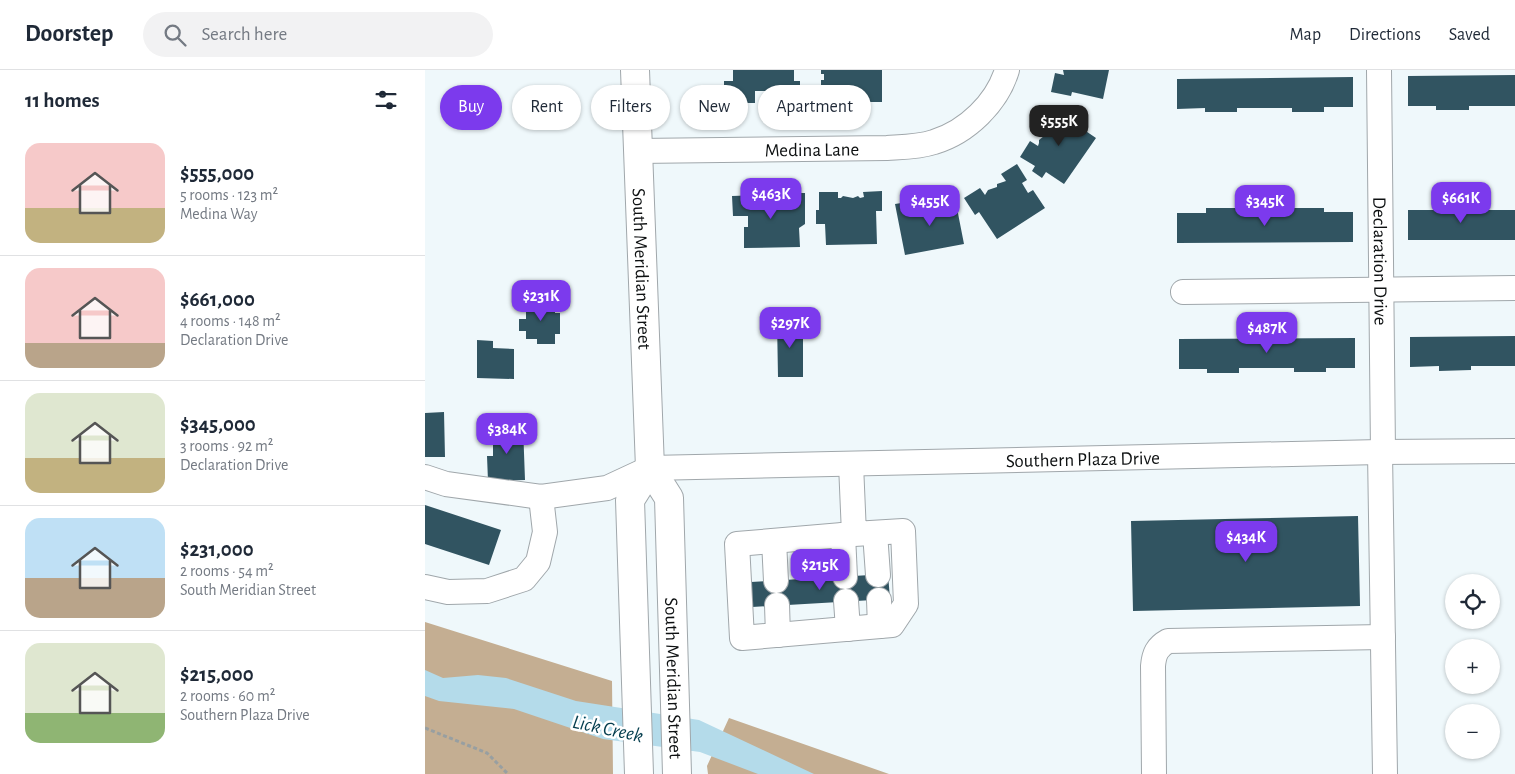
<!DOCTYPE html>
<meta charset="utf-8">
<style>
:root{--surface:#fff;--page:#f2f2f3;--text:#1f2937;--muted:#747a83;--line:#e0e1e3;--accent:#7c3aed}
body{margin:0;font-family:"Alegreya Sans",sans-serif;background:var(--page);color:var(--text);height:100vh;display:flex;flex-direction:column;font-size:19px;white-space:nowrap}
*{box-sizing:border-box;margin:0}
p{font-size:16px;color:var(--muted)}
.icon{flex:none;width:28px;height:28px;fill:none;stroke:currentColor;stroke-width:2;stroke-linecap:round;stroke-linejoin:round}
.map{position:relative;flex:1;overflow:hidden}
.side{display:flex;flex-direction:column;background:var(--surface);width:425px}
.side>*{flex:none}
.guide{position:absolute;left:15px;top:15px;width:475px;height:45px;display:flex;gap:10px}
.tools{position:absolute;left:1020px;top:504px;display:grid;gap:10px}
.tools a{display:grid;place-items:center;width:55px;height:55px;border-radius:50%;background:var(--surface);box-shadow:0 1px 4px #0004;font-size:25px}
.price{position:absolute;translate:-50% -42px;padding:0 11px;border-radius:10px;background:var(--accent);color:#fff;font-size:16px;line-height:32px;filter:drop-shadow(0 1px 2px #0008)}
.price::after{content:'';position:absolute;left:50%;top:30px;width:15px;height:11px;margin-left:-8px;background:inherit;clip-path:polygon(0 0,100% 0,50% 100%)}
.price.on{background:#222;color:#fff}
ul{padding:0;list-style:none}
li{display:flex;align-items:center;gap:15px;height:125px;padding:0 25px}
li+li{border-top:1px solid var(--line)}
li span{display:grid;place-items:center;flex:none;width:140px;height:100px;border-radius:15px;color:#555}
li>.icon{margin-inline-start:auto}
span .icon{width:60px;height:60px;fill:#fffc;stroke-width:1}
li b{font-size:21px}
h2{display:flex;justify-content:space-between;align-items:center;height:60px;padding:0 25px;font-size:21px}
.tag{padding:0 18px;border-radius:22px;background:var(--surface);box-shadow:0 1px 4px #0004;font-size:18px;line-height:45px}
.tag.on{background:var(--accent);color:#fff}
header{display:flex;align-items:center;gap:30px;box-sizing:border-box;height:70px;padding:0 25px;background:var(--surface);border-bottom:1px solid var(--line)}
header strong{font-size:24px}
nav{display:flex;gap:28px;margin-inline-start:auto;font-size:18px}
.search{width:350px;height:45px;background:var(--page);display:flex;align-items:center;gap:12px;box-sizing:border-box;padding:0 18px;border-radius:28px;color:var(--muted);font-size:19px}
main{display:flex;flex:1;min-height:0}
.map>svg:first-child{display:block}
.forest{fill:#c4ae92}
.water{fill:#b4dbea}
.building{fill:#315461}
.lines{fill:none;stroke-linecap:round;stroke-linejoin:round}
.minor-casing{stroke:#a0a7ab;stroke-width:26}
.major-casing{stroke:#a0a7ab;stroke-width:30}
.path{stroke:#989fa1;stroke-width:3;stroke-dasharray:4 2.5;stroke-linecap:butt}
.minor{stroke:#fff;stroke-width:24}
.major{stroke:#fff;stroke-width:28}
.labels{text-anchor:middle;stroke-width:5;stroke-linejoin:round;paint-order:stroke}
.street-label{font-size:19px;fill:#0d1011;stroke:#fff}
.water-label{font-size:20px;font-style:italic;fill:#043d4e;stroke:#fff}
</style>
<header>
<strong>Doorstep</strong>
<div class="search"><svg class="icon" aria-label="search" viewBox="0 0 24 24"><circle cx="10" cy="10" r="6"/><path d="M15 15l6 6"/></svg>Search here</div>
<nav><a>Map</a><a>Directions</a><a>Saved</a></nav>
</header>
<main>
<section class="side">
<h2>11 homes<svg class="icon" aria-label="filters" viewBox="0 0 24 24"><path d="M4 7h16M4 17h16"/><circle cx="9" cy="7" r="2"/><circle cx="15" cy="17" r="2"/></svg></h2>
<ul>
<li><span style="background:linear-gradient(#f6c9c9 65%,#c2b280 0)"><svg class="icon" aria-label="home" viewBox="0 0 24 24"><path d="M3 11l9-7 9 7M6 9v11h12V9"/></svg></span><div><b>$555,000</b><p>5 rooms · 123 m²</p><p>Medina Way</p></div></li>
<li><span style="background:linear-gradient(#f6c9c9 75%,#b9a48a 0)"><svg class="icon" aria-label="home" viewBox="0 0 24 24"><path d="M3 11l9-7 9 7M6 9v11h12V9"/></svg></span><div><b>$661,000</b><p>4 rooms · 148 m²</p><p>Declaration Drive</p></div></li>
<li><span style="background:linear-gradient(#dfe7d0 65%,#c2b280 0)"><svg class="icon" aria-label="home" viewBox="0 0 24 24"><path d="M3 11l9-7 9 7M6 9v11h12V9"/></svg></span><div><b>$345,000</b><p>3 rooms · 92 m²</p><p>Declaration Drive</p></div></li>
<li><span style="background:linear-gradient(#bfe0f5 60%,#b9a48a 0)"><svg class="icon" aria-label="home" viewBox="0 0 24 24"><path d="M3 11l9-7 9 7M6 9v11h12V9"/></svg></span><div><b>$231,000</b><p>2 rooms · 54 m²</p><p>South Meridian Street</p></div></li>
<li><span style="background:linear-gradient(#dfe7d0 70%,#8fb573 0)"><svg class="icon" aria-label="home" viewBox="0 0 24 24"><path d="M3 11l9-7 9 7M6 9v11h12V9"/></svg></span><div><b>$215,000</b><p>2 rooms · 60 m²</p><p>Southern Plaza Drive</p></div></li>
</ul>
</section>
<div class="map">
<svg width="1090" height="704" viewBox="0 0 1090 704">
<rect width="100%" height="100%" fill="#eff8fb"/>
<path class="forest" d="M0,552L187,611L188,704H0Z
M304,648L464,704H283L282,696Z"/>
<path class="water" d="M0,600L18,608L53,605L81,608L151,631L274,650L389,704H333L275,682L178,669L89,639L14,631L0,626Z"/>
<path class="building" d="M308,0H369V11H375V30H356V21H330V33H299V11H308Z
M396,0H457V32H439V27H436V30H428V28H424V30H417V28H414V33H396V10H399V4H396Z
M638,0H684L678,29L647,22L646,26L626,22L630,3L639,5Z
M1090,5V36H1044V40H1011V36H983V6Z
M928,7V37H899V42H867V38H812V42H780V38L752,39V9Z
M630,35L646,45L643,49L671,68L639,114L621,102L617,108L607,101L610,96L595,87L605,71L613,76L614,73V70L619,66L622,58L627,54L620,50Z
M592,94L602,110L597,113L603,123L608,120L620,138L572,169L554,142L550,145L539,128L555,118L560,125L563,120L572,117V114L581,111L576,104Z
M457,121V141H451L452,174L401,175L400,154H391V140H394V122H413V128H416L418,126L428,128L433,126L435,128L439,127L438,122Z
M361,123H380V154L374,158L375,177L319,178V157H323V146H308L307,126L336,125V131L345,129L347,131L353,129L361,131Z
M529,123L539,174L480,185L470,134L489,131L491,146L515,142L512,127Z
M1012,136H1044V140H1090V170H983V140H1012Z
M781,138H813V142H867V138H899V142H928V172L752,173V143H781Z
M101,231H130V243H135V264H130V274H112V269H101V261H94V249H101Z
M352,251H378V307H353Z
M1090,266V296H1046V300L1014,301V296L985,297V267Z
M930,268V298H901V302H869V298H814V303H782V299H754V269Z
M52,270L68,271V278L89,279V309L52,308Z
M19,342L20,387H0V343Z
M98,356L100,410L63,411L62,386H68V357Z
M0,435L76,460L64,495L0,474Z
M933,446L935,536L708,541L706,451Z
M463,504L465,529L327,537L326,512Z"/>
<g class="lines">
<defs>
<g id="minor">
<path id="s1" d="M954,0L958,382"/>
<path id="s2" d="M212,81L462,78C478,77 494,77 509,72C542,62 572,33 582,0"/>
<path d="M758,222L1090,218"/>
<path d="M955,382L960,704"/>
<path d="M426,394L429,464L312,474L317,568L467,555L481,534L478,461L429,464"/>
<path id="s3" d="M0,407L21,414L116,427L182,418L225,398L955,382L1090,381"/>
<path d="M450,463L453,505"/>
<path d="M418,465L420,507"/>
<path d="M349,471L351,511"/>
<path d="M0,517L23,522L62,521L99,509L113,492L120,462L116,427"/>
<path d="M454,530L455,556"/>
<path d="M421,531L423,559"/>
<path d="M352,535L353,565"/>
<path d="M729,704L728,596C729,584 732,577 743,571L958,567"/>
</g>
<g id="major">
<path id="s4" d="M210,0L225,398L244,428L252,704"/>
<path d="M214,704L205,430L225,398"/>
</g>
</defs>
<use href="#minor" class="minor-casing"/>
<use href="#major" class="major-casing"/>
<path class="path" d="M0,658L62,683L83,704"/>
<use href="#minor" class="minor"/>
<use href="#major" class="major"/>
</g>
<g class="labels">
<g class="street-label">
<text dy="7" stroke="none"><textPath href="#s2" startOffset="175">Medina Lane</textPath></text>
<text dy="7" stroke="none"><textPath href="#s1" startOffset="191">Declaration Drive</textPath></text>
<text dy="7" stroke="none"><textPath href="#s4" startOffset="199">South Meridian Street</textPath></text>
<text dy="7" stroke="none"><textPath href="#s3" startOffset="665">Southern Plaza Drive</textPath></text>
<text dy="7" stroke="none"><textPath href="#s4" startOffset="614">South Meridian Street</textPath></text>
</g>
<g class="water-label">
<text transform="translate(183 658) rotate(12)" y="7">Lick Creek</text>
</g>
</g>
</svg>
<div class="tools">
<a><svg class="icon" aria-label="locate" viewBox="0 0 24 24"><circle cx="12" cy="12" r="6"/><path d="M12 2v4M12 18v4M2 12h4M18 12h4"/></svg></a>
<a>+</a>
<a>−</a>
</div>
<b class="price on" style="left:634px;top:77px">$555K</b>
<b class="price" style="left:346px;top:150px">$463K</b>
<b class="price" style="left:1036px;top:154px">$661K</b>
<b class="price" style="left:505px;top:157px">$455K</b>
<b class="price" style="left:840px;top:157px">$345K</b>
<b class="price" style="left:116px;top:252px">$231K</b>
<b class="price" style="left:365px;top:279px">$297K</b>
<b class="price" style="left:842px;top:284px">$487K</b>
<b class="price" style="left:82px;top:385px">$384K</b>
<b class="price" style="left:821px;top:493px">$434K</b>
<b class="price" style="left:395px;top:521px">$215K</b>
<div class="guide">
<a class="tag on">Buy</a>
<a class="tag">Rent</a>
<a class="tag">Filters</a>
<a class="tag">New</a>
<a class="tag">Apartment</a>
</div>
</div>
</main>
